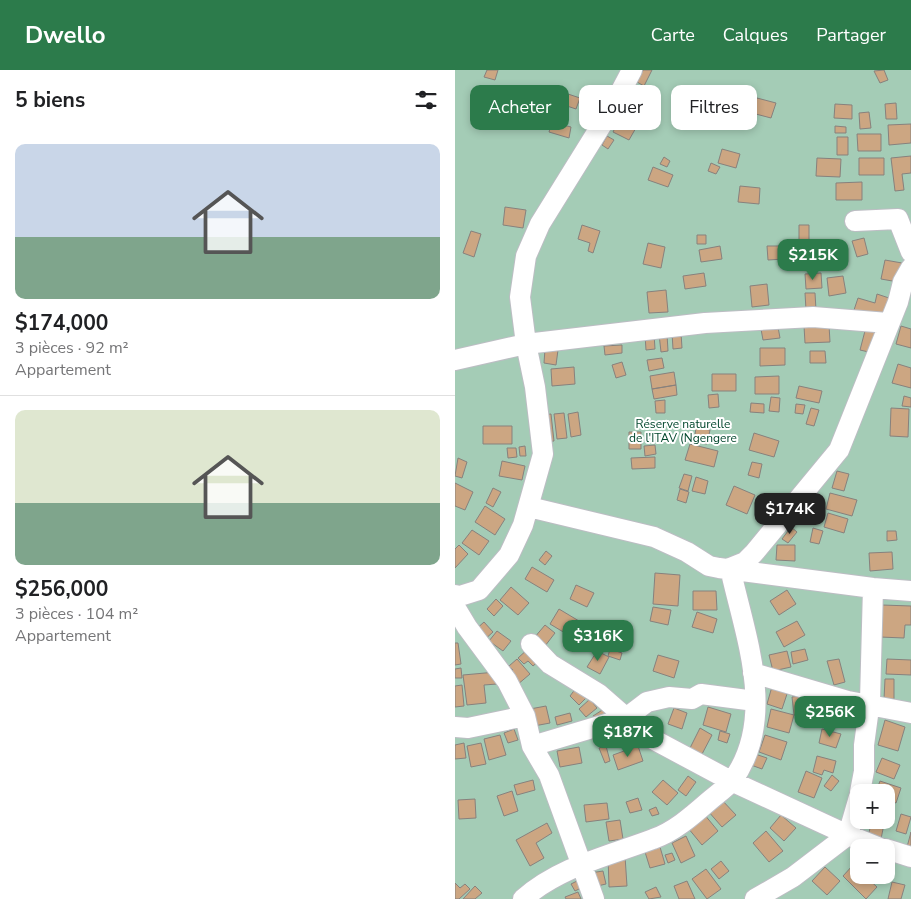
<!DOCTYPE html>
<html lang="fr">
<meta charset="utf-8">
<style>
:root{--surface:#fff;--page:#f6f6f6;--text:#202124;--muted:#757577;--line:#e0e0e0;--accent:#2c7b4b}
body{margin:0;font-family:"Nunito Sans",sans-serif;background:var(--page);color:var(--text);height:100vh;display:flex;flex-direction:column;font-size:19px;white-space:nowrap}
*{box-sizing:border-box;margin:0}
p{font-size:16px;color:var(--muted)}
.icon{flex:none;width:28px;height:28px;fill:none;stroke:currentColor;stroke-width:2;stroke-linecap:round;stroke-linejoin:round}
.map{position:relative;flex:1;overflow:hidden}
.sheet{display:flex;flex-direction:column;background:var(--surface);width:455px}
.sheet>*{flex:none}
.hud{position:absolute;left:15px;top:15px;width:365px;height:45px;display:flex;gap:10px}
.buttons{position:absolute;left:395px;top:714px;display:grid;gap:10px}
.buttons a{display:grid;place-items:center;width:45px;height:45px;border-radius:10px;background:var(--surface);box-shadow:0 2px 8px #0003;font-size:25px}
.price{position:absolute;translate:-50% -42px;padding:0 11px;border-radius:10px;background:var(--accent);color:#fff;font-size:16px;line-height:32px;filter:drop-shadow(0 1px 2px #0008)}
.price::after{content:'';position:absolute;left:50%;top:30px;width:15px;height:11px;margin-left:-8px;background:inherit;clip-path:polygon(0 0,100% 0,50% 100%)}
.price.selected{background:#222;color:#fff}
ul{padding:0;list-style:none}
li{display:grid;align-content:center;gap:10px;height:265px;padding:0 15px}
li+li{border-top:1px solid var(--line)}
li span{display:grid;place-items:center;height:155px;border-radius:10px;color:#555}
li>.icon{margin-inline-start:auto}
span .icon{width:90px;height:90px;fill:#fffc;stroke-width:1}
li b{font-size:21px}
h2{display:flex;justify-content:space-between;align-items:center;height:60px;padding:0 15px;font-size:21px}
.pill{padding:0 18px;border-radius:10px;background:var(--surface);box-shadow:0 2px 8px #0003;font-size:18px;line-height:45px}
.pill.selected{background:var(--accent);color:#fff}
header{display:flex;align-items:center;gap:30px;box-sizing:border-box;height:70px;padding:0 25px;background:var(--accent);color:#fff}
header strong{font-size:24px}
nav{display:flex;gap:28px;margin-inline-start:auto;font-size:18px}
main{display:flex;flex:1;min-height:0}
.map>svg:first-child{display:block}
.green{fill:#a4ccb6;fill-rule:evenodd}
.building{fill:#cca682;stroke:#87817d}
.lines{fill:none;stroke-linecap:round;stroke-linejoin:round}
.minor-casing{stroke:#bcbdc3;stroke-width:22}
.minor{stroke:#fff;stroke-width:20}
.labels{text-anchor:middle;stroke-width:4;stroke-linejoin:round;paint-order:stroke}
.park-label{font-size:12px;fill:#02472d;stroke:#fff}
</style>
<header>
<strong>Dwello</strong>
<nav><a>Carte</a><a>Calques</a><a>Partager</a></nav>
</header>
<main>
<section class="sheet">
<h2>5 biens<svg class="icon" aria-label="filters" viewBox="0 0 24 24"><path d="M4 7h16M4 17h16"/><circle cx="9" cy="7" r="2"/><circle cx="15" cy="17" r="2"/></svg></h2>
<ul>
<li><span style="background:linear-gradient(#c9d6e8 60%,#7fa58c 0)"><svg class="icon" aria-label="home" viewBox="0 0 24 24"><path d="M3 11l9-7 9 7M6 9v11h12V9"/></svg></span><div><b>$174,000</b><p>3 pièces · 92 m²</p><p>Appartement</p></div></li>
<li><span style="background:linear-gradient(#dfe7d0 60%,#7fa58c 0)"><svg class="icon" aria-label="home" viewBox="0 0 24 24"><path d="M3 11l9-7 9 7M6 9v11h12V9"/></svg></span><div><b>$256,000</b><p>3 pièces · 104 m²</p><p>Appartement</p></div></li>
</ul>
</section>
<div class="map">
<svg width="456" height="829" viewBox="0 0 456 829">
<rect width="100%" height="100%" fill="#ededf4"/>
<path class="green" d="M0,0H456V829H0ZM404,722H431V750H404ZM404,778H431V805H404Z"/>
<path class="building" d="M32,0H43L40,10L29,7Z
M188,0H197L189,16L182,12Z
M429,0L433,10L425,13L419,1Z
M183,18L203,28L197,41L177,31Z
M104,21L125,28L121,39L100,32Z
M302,28L321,33L316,48L297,43Z
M441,33L442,49H431L430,34Z
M380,34L397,35V49L379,48Z
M99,35L106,38L102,46L95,43Z
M414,42L416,58L405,59L404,43Z
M165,48L182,56L174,70L158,62Z
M97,52L116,57L114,68L94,62Z
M456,54V73L434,75L433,55Z
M380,56L391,57V63H380Z
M402,64H426V81H403Z
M152,66L159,70L153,79L147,75Z
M382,67H393V85H382Z
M267,79L285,84L281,98L263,93Z
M456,86V103L447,104L449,120L440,121L436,88Z
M209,87L215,91L212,97L205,94Z
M362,88L386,89L385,107L361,106Z
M404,88H429V105H404Z
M256,93L265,97L261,104L253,101Z
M198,97L218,105L213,117L193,110Z
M407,112V130H381V113Z
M285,116L305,118L304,134L283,132Z
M50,137L71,140L68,158L48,155Z
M127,155L145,161L138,183L133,181L135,173L123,169Z
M344,155H354V172H344Z
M16,161L26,164L19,187L8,183Z
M242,165H251V174H242Z
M409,168L413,184L402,187L397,171Z
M193,173L210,177L206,198L188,194Z
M371,175V193L347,194L346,176Z
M265,176L267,189L246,192L244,180Z
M312,176H328L329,189L313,190Z
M430,190L447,193L443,212L426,209Z
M249,203L251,216L230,219L228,206Z
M366,203L367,218L351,219L350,204Z
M388,206L391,223L374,226L372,208Z
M312,214L314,235L297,237L295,216Z
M211,220L213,242L194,243L192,222Z
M350,223H360L361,240H351Z
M422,224L434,228L429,248L399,240L403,228L420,233Z
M374,255L375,272L350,273L349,256Z
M446,256L456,259V278L441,274Z
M323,257L325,268L308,270L306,259Z
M411,257L424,260L418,283L405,280Z
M217,263H226L227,278L218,279Z
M199,264L200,279L191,280L190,265Z
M204,264H212L213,281L206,282Z
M167,275V283L150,285L149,276Z
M305,278H330V295L305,296Z
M90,279L103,280L101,295L89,293Z
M355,281H370L371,293H355Z
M207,288L209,298L194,301L192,290Z
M167,292L171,305L161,308L157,295Z
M443,294L456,298V318L437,313Z
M119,297L120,314L97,316L96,299Z
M219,302L221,315L197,319L195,306Z
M257,304H281V321H257Z
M324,306V324H300V307Z
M221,315L222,325L199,329L197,319Z
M344,316L367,321L364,333L341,328Z
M263,324L264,337L254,338L253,325Z
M449,326L456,328V337L447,336Z
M316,327L325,328L324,342L314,341Z
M210,330V343H201L200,331Z
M296,333L309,334V343L295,342Z
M341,334L350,335L348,344L340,343Z
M356,338L364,340L359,356L351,354Z
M436,338L454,339L453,367L435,366Z
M123,342L126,365L116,367L113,344Z
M109,343L112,368L102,369L99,344Z
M96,344L99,371L89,372L86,345Z
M28,356H57V374H28Z
M241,358L255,360L252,374L239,372Z
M174,362H186V379H174Z
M299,363L324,371L319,387L294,380Z
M235,374L263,381L259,397L230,390Z
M200,375L201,384L190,386L189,376Z
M70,376L71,386H65L64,377Z
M52,378H61L62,387L53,388Z
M200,387V398L177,399L176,388Z
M3,388L12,392L7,408L0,406Z
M47,391L70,396L67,410L44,406Z
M297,392L307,394L304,408L293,405Z
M382,401L394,404L389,421L377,418Z
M229,404L237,406L233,421L224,418Z
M241,407L253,411L250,424L237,421Z
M0,413L18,422L10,440L0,436Z
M279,416L300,425L292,444L271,435Z
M38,418L46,422L38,437L31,433Z
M225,419L234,422L231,433L222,430Z
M375,423L402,430L397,446L371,439Z
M30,436L50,449L40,465L20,452Z
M373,443L393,449L389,463L369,457Z
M336,457L342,462L333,473L327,469Z
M358,458L368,461L364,474L355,472Z
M17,460L34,471L24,485L7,473Z
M432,461H441L442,470L432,471Z
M4,475L13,484L0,498V479Z
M322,475H340V491L321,490Z
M91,481L97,486L90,495L84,490Z
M437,482L438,499L415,501L414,483Z
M77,497L99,510L92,522L70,509Z
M200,503L225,505L223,536L198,534Z
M121,515L139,523L132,537L115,529Z
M56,517L74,533L63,545L45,530Z
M332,520L341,534L324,545L315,531Z
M238,521H261L262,540H238Z
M41,529L48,536L39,546L32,539Z
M427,535L456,536V555H450L449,568L425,567Z
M198,537L216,540L213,555L195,551Z
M104,539L124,551L115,566L95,554Z
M242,542L262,549L258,563L237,557Z
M342,551L350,565L329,577L321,562Z
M29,552L38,562L28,571L19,561Z
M90,555L100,563L90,576L79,568Z
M148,556L171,562L166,577L144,571Z
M42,561L56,571L48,581L34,571Z
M0,573H3L6,594L0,595Z
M74,578L85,590L78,596L73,591L69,594L63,588Z
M155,579L167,583L165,590L153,586Z
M350,579L353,590L338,594L336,582Z
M142,581L154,587L145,604L132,597Z
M332,581L336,597L318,601L314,585Z
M203,585L224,591L219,608L198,601Z
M62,589L75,604L62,615L53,604L58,600L54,596Z
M384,589L390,612L379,615L372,591Z
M432,589L456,590V605L431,604Z
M6,598L7,608H0V599Z
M41,602L42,614L29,615L31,633L12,635L8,605Z
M430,609H439V629H429Z
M318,613L334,618L327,639L312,634Z
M7,615L9,636L0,637V616Z
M121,618L131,628L124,635L115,626Z
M345,626L347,644L339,645L337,627Z
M135,629L142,638L131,647L124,639Z
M91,636L95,653L79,656L75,639Z
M152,637L157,645L142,654L138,646Z
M253,637L276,644L271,662L248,655Z
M219,638L232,643L227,659L213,654Z
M316,639L339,645L334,663L312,657Z
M115,643L117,651L102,655L100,647Z
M373,644L381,647L378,658L369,656Z
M430,650L450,657L443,681L423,675Z
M245,658L257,665L246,686L234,680Z
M59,659L63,670L53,673L49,663Z
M367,659L386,664L381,678L364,673Z
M265,661L275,664L272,673L263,670Z
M45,665L51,685L34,690L29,669Z
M310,665L332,672L326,690L304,682Z
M9,673L11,688L0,689V675Z
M26,673L31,694L16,697L12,676Z
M151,676L155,691L150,693L144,678Z
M183,676L188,691L163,700L158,685Z
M124,677L127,693L105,697L102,681Z
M300,684L312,688L307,699L296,695Z
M362,686L381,691L378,703L369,700L367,705L358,702Z
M427,688L445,695L439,709L421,702Z
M351,701L367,708L359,728L343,722Z
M377,705L384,711L376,721L369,716Z
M233,706L241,712L231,726L223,720Z
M78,710L80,720L62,725L59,715Z
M208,710L223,723L212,735L197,722Z
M425,711L446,718L441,733L431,729V722H421Z
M57,721L63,741L49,746L42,726Z
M183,728L187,740L175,743L171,732Z
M20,729L21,748L4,749L3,730Z
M266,729L281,745L267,757L253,741Z
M152,733L154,749L131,752L129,735Z
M201,737L204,744L197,746L194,740Z
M249,744L263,761L247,775L233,758Z
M446,744L456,747L451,764L441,761Z
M326,745L341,758L329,771L315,758Z
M165,750L168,769L154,771L151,752Z
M417,751L429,754L426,769L413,766Z
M92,753L97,763L81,773L89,788L75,796L61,770Z
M311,761L328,781L314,792L298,773Z
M456,762V777H452Z
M231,766L240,786L226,793L217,773Z
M205,777L210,794L195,798L190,782Z
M217,783L220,790L213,793L210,785Z
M153,786H170L172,816L154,817Z
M266,791L274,801L264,809L256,799Z
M398,795L404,800V805H409L422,817L411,829L388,806Z
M370,797L385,811L372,825L357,811Z
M251,799L266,819L252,829L237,809Z
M148,801L151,814L138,817L135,803Z
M122,811L126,818L120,821L116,814Z
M232,811L240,829H224L219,816Z
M437,812L450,815L446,829H433Z
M0,813L5,818L10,814L15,819L4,829H0Z
M20,816L27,823L20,829H8Z
M201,817L206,827L194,829L190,822Z
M123,822L126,829H111L110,827Z"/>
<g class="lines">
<defs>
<path id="minor" d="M400,151L443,149L456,182
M0,290L71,274L250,253L358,247L433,253
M74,437L199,467L232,482L254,496L264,498L418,518L456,521
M0,525L5,526L24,520L54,485L68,455L88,384L80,317L71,274L65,227L71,186L85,154L157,38L177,0
M0,537L12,557L52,611L70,646L77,676L94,705L139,829
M76,574L95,594L144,624L192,666L276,711L393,765L425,778
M298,603L393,631L456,643
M0,657L13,658L70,646
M77,676L171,648L192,632L214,627L237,629L246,624L300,631
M405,722L409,701V675L415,631L418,518
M431,779L456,787
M68,829C104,797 153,786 198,769C219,762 238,745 254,731C261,725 271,718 277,711C323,648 290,566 275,498L290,492L299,483L384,380L443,232L448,212L456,198
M300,829L338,807L393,765L404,727"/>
</defs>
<use href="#minor" class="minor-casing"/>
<use href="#minor" class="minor"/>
</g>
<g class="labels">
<g class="park-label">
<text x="228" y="358">Réserve naturelle<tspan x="228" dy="14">de l'ITAV (Ngengere</tspan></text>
</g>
</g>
</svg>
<div class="buttons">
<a>+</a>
<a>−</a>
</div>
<b class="price" style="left:358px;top:211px">$215K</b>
<b class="price selected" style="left:335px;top:465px">$174K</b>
<b class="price" style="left:143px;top:592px">$316K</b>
<b class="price" style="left:375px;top:668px">$256K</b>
<b class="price" style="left:173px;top:688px">$187K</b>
<div class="hud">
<a class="pill selected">Acheter</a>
<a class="pill">Louer</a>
<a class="pill">Filtres</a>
</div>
</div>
</main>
